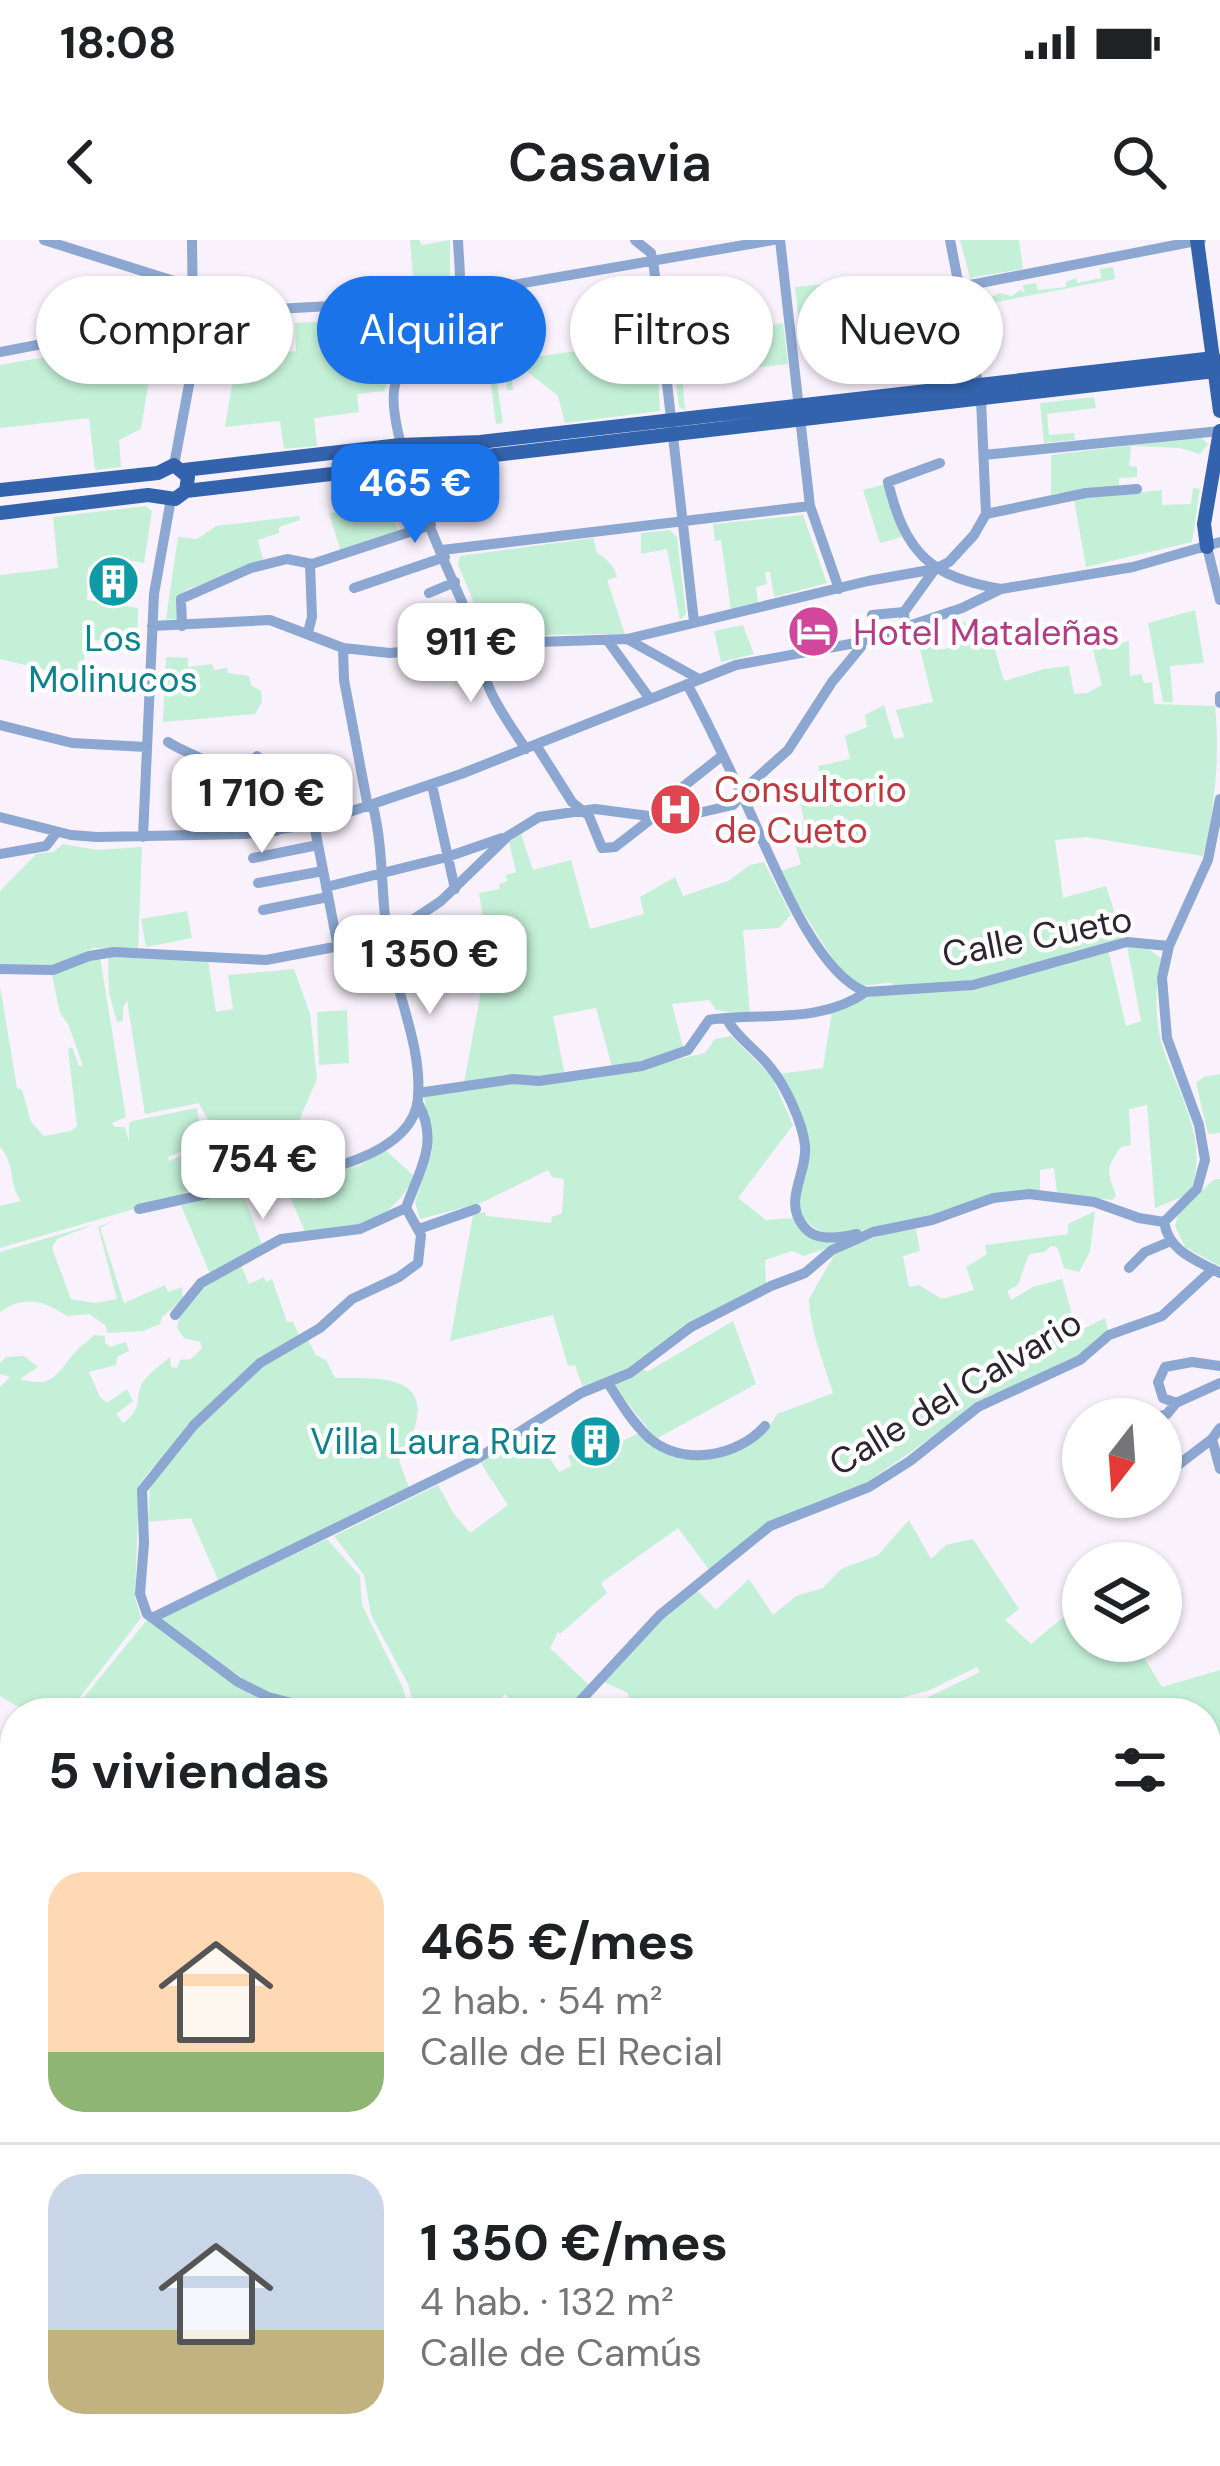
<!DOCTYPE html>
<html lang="es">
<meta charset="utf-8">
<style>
:root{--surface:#fff;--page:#f6f6f6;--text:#202124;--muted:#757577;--line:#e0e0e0;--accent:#1a73e8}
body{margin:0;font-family:"DM Sans",sans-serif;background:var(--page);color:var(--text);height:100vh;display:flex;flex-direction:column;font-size:45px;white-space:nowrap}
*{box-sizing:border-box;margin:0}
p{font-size:39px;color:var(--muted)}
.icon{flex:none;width:66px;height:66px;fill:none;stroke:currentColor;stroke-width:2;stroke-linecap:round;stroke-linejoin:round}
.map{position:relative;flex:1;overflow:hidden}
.details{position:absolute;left:0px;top:1458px;width:1221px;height:768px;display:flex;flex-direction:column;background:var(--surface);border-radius:48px 48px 0 0;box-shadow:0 3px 9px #0004}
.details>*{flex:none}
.hud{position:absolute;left:36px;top:36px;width:1149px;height:108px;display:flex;gap:24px}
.needle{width:78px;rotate:197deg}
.buttons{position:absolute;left:1062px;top:1158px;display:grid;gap:24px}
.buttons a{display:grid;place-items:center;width:120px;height:120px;border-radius:50%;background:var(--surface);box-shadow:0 3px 9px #0004;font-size:60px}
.price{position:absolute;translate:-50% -102px;padding:0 27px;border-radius:24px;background:#fff;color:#222;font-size:39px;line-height:78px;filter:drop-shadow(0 3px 6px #0008)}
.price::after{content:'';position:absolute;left:50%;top:72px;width:36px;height:27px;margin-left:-18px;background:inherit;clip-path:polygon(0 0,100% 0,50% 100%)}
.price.on{background:var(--accent);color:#fff}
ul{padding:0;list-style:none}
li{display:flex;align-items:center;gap:36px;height:300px;padding:0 48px}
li+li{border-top:3px solid var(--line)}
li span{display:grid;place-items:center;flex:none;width:336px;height:240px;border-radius:36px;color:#555}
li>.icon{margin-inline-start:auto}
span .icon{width:144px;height:144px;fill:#fffc;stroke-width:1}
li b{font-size:51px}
h2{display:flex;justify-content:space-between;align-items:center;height:144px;padding:0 48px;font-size:51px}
.tag{padding:0 42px;border-radius:54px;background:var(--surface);box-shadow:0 3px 9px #0004;font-size:42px;line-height:108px}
.tag.on{background:var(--accent);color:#fff}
.status{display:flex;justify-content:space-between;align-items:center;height:84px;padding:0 60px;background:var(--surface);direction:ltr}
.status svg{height:33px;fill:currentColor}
header{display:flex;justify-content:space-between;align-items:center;height:156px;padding:0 48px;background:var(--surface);font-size:54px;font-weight:600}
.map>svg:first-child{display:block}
.green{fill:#c4f0d7}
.water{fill:#82e1eb}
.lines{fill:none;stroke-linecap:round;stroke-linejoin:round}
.minor{stroke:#8ca7d1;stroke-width:10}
.major{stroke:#3363ad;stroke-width:14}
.labels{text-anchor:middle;stroke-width:9;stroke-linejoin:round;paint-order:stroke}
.hotel-label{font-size:36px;fill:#b23c85;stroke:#fff;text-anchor:start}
.culture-label{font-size:36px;fill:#0d838f;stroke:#fff}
.health-label{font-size:36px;fill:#be3a42;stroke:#fff;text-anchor:start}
.street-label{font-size:36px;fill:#2d252f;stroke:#fff}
</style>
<div class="status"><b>18:08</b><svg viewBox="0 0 49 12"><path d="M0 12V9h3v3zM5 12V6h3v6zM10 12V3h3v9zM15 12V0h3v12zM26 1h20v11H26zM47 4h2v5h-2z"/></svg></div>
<header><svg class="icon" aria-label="back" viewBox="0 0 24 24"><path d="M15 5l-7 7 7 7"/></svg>Casavia<svg class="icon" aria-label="search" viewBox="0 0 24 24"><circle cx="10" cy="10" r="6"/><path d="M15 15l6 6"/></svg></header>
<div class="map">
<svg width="1220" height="2226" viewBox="0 0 1220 2226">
<rect width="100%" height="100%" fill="#f9f1fc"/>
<path class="green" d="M410,0H420L421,5L450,0V43L414,49Z
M960,0H1019L1023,29L970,38Z
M1113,27L1115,39L987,64L992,95L986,96L984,90L988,88L981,73L984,72L982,62L999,53L1012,56L1020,50L1024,52L1023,45L1036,43L1038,50L1066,47V42L1076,38L1077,43L1101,38L1100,29Z
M856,41L862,99L802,106L795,47Z
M428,75L435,79V86L396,124L384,151L357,154L359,172L314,178L317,206L284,209L280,181L225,187L232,145L253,131L268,113L296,111L295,83Z
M783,83L788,124L682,136L685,170L679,167L671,102Z
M606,107L611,142L658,137L660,171L565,183L558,156L518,124L511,131L513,150H507L506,142L497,143L503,183L496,184L491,145L481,132L504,121Z
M97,108L105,135L151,127L141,189L119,200L121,227L95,230L89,178L0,188V125Z
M1094,157L1096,168L1047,174L1049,195L1074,193L1075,200L1044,203L1040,163Z
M1200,197L1208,204L1200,214L1180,208L1131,206L1129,226L1137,227V237L1119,238V247L1051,254V215Z
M885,244L905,296L880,303L863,250Z
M1193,248L1200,249L1192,302L1086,327L1074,259L1162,250V265L1191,264Z
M146,266L152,271L144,323L105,317L88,328L87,360L138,368L137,402L85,400L83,439L0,419V335L58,328L53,277Z
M388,266L398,291L341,312L329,273Z
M803,275L827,343L774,357L770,332H765L767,344L756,347L758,364L731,370L721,300L715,301L713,284Z
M299,276L300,280L279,287V293L258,300L264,322L188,349L180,355L179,379H166L178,297L197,299L216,286Z
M670,290L677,297L686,374L680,380L667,309L641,314V293Z
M593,298L597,313C607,319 614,325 617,337L607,340L625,394L494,395L486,391L458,325L460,316Z
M1195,370L1204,423L1170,426L1173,462H1163L1148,383Z
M961,380L992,399L1004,441L1044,429L1069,426L1074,454L1087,453L1102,445L1093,410L1129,401L1130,436L1141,434L1144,443L1152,442L1154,464L1215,466C1220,519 1215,565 1203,616L1086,597L1055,600L1063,658L1106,646L1123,699L988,739L894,749L892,743C868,743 868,751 844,737L778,632L801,624L789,585L804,581L799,556L822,543L818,526L850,519L845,496L867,487L865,475L884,465L894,499L904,497L896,470L933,462L916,393L933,386L942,410L965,402Z
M743,385L754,414L721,422L714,391Z
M166,417L188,418V427L212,424L214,430L227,428L228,433L249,436L251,445L261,451L262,462L255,474L163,482Z
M521,594L533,630L571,620L590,689L644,674L640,657L675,637L683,656L728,641L750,625L764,622L791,675L779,688L743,690L750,775L716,770L709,760L672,764L684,811L612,827L596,768L553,776L565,835L464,843L481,752L495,749L479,653L500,649L499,644L507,641L506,635L516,632L509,602Z
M63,604L98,610L142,607L138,709L94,708L55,725L0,724V651L36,614L53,612Z
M187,671L192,698L146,707L141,679Z
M1127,706L1147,708L1161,718C1155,746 1154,783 1164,811C1180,858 1211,904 1189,954L1155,968L1147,865L1129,869L1131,905L1121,907C1104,931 1108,931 1116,956L1112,960L1057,953L1054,928L1040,930V951L993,954L939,975L839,995C828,995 822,993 812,986C781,964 812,934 810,906C808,882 788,855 778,834L823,828L832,771L872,756L989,744L1065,725L1108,709L1126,786L1141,781Z
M100,717L126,877L112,883L114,887H125L129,903V884L132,881L197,868L203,903L168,917L169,921L203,907L210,884L199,863L145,874L127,760L123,768V781L117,782L109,753L108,717L208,720L216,772L233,769L228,735L294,729L310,774L317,839L290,901L278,911L254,914L210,944L191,948L179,956L0,1008V966L21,961C8,944 16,924 0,907V746L17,848L22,850L31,882L44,896L71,891L77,886L68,809L72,807L79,826H83L68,784L60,773L52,735Z
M347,770L349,823L319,825L317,772Z
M731,796L771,835L793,885L738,958L766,980L793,978L803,990L851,1000L804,1016L792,1011L765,1020L766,1044L625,1131L583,1148L575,1125L568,1126L553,1075L450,1101L473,975L485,972L486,976L551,983L552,977L562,973L564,939L552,937L548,930L481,963L420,979L415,962L432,912L424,856L513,843L596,838L705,813L715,799Z
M1220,834V893L1208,894L1196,843L1204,837Z
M384,909L415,937C385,987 359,986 305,992L283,940L309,936L312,960L340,948L336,932L361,925Z
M1220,939V1026L1185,1007L1175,986L1178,974L1213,940Z
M242,950L262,1005L211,1036L180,963Z
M1095,971L1090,1012L1079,1032L1064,1028L1057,1007L1051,1006L1044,1012L1029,1014L1018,1045L1007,1051L1011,1060L1033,1047L1062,1039L1077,1092L1105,1078L1108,1090L1073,1120L992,1155L852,1253L820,1260L794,1272L710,1331L678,1288L601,1343L607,1353L560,1394L558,1392L550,1408L589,1445L564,1473H523L505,1454L501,1458L514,1473H416L408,1444L371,1375L364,1335L334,1296L438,1245L454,1274L470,1293L508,1265L480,1222L532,1193L559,1232L572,1226L568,1216L589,1208L592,1212L600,1209L603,1214L623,1205L622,1201L639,1193L703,1218L767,1191L777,1174L833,1153C824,1123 810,1091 809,1059L837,1010L898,990L916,989L920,1011L903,1016L909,1047L919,1045L942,1059L974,1050L966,1027L987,1014L985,1005L1068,994V984Z
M115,980L100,988L124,1063L165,1045L168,1052L182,1047L183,1059L162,1077L160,1084L143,1091L108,1093L105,1085L89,1074L67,1076C43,1060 25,1055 0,1072V1012L95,984L57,999L52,1008L71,1059L95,1063L117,1059L98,987Z
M241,1025L249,1044L264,1037L266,1042L272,1039L287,1082H293L300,1097L235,1139L147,1234L139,1245L135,1358L141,1378L73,1466C48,1484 22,1470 0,1456V1147L10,1137L0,1134V1123L6,1117L24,1116L38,1127L20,1139C56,1150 58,1130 78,1109C83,1104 89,1101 94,1095L105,1096V1103L110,1107L126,1102L129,1111L117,1117L116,1125L89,1132L100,1157L107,1163L127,1149L133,1161L116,1174L123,1183C147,1166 131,1155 146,1138C153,1130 163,1123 170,1117L171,1127L177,1128L180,1120L191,1119L202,1108L200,1102L184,1098L177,1088C184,1053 212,1041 241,1025Z
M733,1081L756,1144L656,1199L613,1144L642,1128L647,1132Z
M308,1100L316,1115L326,1120L335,1138C365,1139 432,1130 415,1186C412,1199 403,1209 399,1221L410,1250L218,1340L191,1278L148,1282L150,1244L200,1183L261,1126Z
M909,1280L931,1319L946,1305L973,1299L1019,1369L1005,1380L1031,1404L1061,1379L1083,1367V1401H1161V1396V1402L1157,1406L1159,1410L1145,1419L1162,1447L1220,1430V1514L1206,1550V1473H872L881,1467L920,1461L980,1432L977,1427L930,1450L878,1464L864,1473H631L628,1453L604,1442L667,1374L697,1350L716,1370L749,1339L773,1375L796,1356L823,1348L841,1329L878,1315Z
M327,1299L360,1336L362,1365L403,1448L410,1473H315L306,1464L257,1449L159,1379Z
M147,1380L250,1454L304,1473H274L263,1464L259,1473H71Z
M1220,1530V2088L1213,2106L1206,2104V1564Z
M0,1583H15V1673L0,1676Z
M855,2211H1175L1195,2226H869Z"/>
<path class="water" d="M0,1719L15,1720V2211H855L869,2226H0Z"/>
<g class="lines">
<path class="minor" d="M44,0L193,47L218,71
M192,0L193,75
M458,0C459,33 469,81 437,102C422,112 405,122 397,139C376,186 458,348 478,400C478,441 503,475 526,509
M635,0L651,13L654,28L694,382
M780,0L810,266L839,349
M950,0L981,159L986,274
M960,47L1201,0
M152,87C174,93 203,121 225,98C235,88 239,80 255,74
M431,102L454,55
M0,112L204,73L420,61L773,0
M984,215L1220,191
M940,223L888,242C905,313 930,337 1001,349
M174,225L191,134L188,104
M986,274L1086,253L1137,249
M1207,307L1220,360
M442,310L810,266
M354,348L445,317
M429,353L455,342
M872,375L904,372
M152,386L270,380L343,408L390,413L479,404L627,399L868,341L935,329L949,322L974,295L986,274
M182,386L181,359L251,328L287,319L312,324L431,285
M905,387L904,372L935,329
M308,392L312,377L310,324
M627,399L699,439
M608,401L650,459
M343,408L344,440L368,567
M687,444C709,484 729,528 748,568C771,617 814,733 866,752L973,745L1127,702L1169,706
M1220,456V463
M0,485L72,503L146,507
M168,502C196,520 249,532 268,562C273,569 274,583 276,591
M536,505L572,562L589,576L602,608L615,607L651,579
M257,516L268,559
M432,545L455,649
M0,577L71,595L97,597L246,594L314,584L461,534L736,425L861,402L962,368L1001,349L1133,327L1220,302
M672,579L665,561L723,515
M314,584L338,707
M143,597L154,354L171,259
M0,614L46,606L57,592
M253,618L318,605
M258,643L323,631
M326,647L447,617L502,598
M263,670L328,657
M0,729L53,730L89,716L114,712L266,720L387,697L441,661L508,596L539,577L595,569L672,579L733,565L751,543L788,510L832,442L861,407V402
M726,778C737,798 756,809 770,827C785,845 802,881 805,905C808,933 782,961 804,987C817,1003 840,997 857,994
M418,853L513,839L539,841L642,826L688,810L709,780C761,772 819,785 866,752
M139,969C172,962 205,954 238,947C287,937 413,925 418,858C422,809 399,760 390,713C380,664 385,615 373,566
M1164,982L1197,949L1205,920L1199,885L1167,798L1162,738L1169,706L1208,620L1220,559
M1164,982C1169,1012 1196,1020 1220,1033
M419,989L476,969
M1129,1028L1145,1012L1171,1001
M175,1075L201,1043L281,999L360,989L406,968
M1220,1126L1192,1122L1165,1127L1158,1142L1163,1158L1176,1163L1220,1143
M608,1143C620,1162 632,1182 649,1198C683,1227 737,1217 765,1186
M1152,1179L1167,1174L1176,1163
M1220,1188L1212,1199L1220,1229
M1161,1238L1212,1199
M152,1378L475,1220L581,1153L630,1133L691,1087L771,1046L805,1033L832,1010L873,992L932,980L993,958L1029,954L1094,962L1139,978L1164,982
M309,1473L300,1465L268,1457L238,1442L147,1374L140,1354L144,1303L142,1250L194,1185L260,1123L320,1088L352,1059L399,1037L418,1023L421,995L406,968C419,930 440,903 418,863
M569,1473L660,1375L770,1286L869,1247L910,1221L978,1167L1080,1120L1109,1095L1162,1076L1213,1029"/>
<path class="major" d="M1197,0L1220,171
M184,230L400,205L480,202L1214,118
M0,250L158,233L174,225L188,237L186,251
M0,273L148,255L175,259L186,251L1215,131
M1207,307L1204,284L1220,191"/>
</g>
<defs>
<symbol id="building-disc" viewBox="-11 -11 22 22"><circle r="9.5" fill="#0f9aa8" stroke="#fff"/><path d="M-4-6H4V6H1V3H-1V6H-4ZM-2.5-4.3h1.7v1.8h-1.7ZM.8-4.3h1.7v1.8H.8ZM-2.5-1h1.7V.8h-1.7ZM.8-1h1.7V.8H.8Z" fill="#fff"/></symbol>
<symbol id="hotel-disc" viewBox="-11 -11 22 22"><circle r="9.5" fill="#d1479c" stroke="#fff"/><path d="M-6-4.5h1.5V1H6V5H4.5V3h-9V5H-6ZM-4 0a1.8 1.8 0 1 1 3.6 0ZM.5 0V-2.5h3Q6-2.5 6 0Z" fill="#fff"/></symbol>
<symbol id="hospital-disc" viewBox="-11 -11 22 22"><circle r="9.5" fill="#e0444e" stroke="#fff"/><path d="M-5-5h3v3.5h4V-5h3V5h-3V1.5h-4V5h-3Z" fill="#fff"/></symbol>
</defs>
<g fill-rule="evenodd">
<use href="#building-disc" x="84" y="312" width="59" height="59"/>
<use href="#hotel-disc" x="784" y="362" width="59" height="59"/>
<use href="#hospital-disc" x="646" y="540" width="59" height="59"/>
<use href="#building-disc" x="566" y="1172" width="59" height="59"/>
</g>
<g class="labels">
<g class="hotel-label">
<text x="853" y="405">Hotel Mataleñas</text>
</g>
<g class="culture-label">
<text x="113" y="411">Los<tspan x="113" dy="41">Molinucos</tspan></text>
<text x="557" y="1214" text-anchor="end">Villa Laura Ruiz</text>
</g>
<g class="health-label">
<text x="714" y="562">Consultorio<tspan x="714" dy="41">de Cueto</tspan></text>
</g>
<g class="street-label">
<text transform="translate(1037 696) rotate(-11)" y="13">Calle Cueto</text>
<text transform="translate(955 1152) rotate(-31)" y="13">Calle del Calvario</text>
</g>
</g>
</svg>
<div class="buttons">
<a><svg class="needle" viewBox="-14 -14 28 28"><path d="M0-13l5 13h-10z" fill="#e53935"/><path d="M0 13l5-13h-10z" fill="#757577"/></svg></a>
<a><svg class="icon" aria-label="layers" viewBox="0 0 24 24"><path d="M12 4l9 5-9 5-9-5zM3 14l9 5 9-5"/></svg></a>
</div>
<b class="price on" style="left:415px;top:306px">465 €</b>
<b class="price" style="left:471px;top:465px">911 €</b>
<b class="price" style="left:262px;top:616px">1 710 €</b>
<b class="price" style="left:430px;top:777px">1 350 €</b>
<b class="price" style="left:263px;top:982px">754 €</b>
<div class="hud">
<a class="tag">Comprar</a>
<a class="tag on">Alquilar</a>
<a class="tag">Filtros</a>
<a class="tag">Nuevo</a>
</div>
<section class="details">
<h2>5 viviendas<svg class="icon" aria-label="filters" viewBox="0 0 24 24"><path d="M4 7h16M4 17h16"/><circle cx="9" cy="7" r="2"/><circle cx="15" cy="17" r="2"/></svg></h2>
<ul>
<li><span style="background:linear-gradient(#ffd9b3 75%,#8fb573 0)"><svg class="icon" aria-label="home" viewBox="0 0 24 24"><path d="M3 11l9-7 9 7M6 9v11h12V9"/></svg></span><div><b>465 €/mes</b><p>2 hab. · 54 m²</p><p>Calle de El Recial</p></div></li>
<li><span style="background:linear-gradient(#c9d6e8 65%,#c2b280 0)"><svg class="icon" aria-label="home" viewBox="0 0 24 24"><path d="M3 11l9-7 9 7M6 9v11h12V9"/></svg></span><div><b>1 350 €/mes</b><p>4 hab. · 132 m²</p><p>Calle de Camús</p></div></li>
</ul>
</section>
</div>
